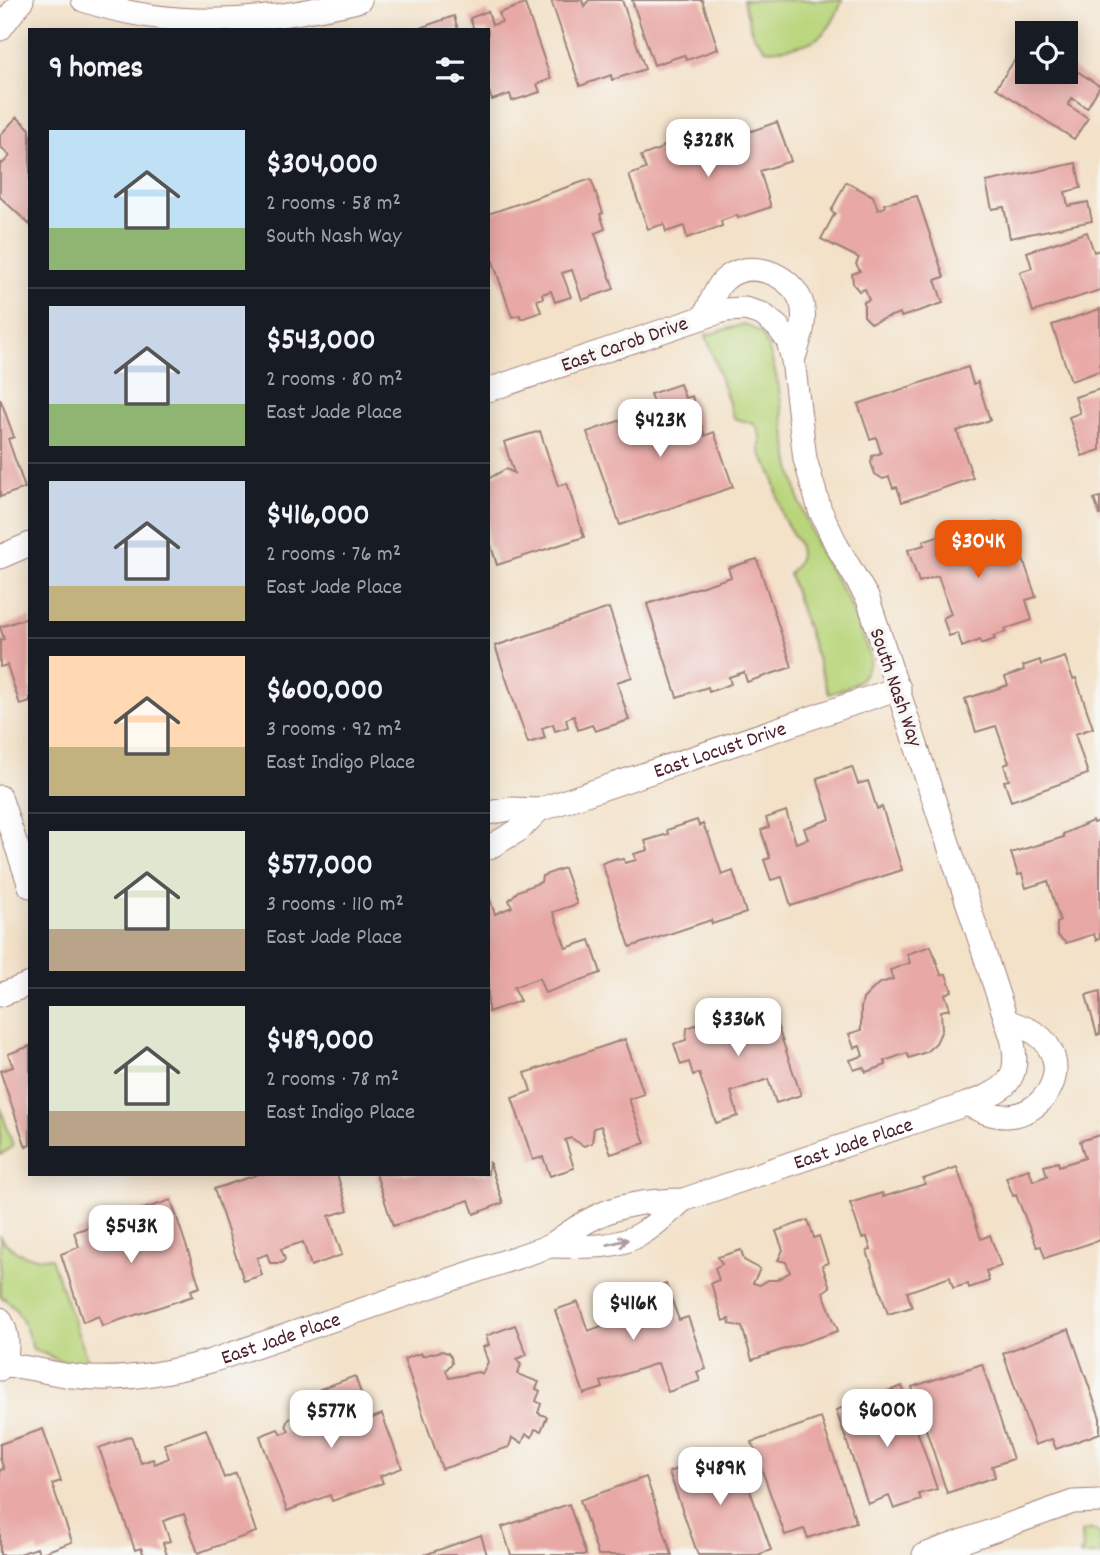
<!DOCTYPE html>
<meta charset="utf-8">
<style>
:root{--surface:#171b24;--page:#20242c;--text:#f1f3f6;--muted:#9ea1a6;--line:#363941;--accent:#ea580c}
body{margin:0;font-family:Dekko,sans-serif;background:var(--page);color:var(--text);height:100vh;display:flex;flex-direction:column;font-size:26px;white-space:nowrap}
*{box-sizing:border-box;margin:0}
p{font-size:23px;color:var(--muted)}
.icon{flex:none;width:38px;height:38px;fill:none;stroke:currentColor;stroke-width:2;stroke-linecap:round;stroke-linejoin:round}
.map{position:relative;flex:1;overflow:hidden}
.drawer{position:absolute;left:28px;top:28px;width:462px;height:1148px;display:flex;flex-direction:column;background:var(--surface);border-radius:0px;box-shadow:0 4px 18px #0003}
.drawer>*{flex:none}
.fabs{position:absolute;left:1015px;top:21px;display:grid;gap:14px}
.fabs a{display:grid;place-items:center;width:63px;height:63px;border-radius:0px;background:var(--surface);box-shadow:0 4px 18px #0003;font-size:35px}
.price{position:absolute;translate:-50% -60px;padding:0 16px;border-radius:14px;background:#fff;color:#222;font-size:23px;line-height:46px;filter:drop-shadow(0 2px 4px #0008)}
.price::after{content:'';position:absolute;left:50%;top:42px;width:21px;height:16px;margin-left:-10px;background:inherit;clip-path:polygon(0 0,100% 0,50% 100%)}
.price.current{background:var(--accent);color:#fff}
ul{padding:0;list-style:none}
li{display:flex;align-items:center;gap:21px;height:175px;padding:0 21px}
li+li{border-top:2px solid var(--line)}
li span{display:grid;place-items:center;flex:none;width:196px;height:140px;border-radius:0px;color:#555}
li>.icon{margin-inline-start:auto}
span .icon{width:84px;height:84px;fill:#fffc;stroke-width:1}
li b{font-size:30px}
h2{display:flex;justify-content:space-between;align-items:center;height:84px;padding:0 21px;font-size:30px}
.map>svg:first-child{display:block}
.green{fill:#b9d57b;stroke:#827a53;stroke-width:2}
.building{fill:#e8a9a6}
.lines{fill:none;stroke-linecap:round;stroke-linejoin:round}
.street-casing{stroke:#9e807a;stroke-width:25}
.street{stroke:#fff;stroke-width:23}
.oneway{stroke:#ae9aa0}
.labels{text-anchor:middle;stroke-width:7;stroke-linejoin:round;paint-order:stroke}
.street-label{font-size:21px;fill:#4a1f2b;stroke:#f6f6f2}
</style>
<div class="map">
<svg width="1100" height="1555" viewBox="0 0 1100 1555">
<rect width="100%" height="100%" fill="#f6f6f2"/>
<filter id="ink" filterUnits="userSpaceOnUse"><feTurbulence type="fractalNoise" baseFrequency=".0143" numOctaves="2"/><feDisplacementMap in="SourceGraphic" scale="14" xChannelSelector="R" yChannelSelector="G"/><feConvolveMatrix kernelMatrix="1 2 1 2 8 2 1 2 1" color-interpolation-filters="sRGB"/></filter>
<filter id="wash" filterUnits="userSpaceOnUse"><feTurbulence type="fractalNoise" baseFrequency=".00686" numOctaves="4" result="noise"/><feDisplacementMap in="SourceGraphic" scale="28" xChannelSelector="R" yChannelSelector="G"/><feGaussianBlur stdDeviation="1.57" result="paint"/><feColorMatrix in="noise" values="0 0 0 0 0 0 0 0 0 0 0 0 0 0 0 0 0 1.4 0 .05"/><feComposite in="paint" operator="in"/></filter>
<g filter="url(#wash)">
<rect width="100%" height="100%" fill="#f3e1c8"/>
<path class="green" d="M743,0H842C838,12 830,29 819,37C807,46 779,51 765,49L753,35Z
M745,324L761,333L770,352L778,383L790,463L799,500L818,549L848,600L871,659C863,684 853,685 829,694L789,574L797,564L800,555L799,544L783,518L773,476L760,452V435L757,428L754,424L734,418L706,335Z
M0,1106L13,1146L0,1155Z
M0,1237C16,1256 27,1258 51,1258L89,1365L58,1360L33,1349C27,1330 19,1305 0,1296Z
M1092,1529L1100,1534V1555H1080L1083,1549L1082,1532Z"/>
<g id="blocks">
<path class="building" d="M551,0H582L584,6L589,0H622L645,69L612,80L611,75L580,86Z
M632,0H702L718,49L687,60L684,55L654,65Z
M525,4L551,79L537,84L540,92L512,101L510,94L492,100L488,89V30H474L470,18L488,11L492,25L502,22L499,13Z
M454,16L458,30H423L422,27Z
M1027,42V72H1066V64L1100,86L1087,108L1072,98L1068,105L1088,118L1074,139L996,88Z
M17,117L30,129V225L0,197V162L2,164L10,156L0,146V135Z
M777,122L791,161L760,171L771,207L738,218L737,215L721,221L722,226L687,238L684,226L666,232L664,224L648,229L629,175L646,169L641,156L660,149L672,140L692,138L725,127L729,139Z
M1076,163L1081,188L1065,192L1068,206L1088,202L1092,221L1010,238L1004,207L992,209L986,182Z
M591,179L603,213L600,214L605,229L595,233L614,289L582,300L572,270L562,273L571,297L555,302L551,291L542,294L543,298L537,300L541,312L521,319L520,315L512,317L488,247V214Z
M846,182L873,196L878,210L885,207L884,204L917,196L944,277L935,280L943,303L901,317L900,313L871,323L864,316V302L869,300L865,289L859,291L853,284L852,274L860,271L856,264L859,258L821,239L835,213L831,211Z
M1087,232L1094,252L1100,250V290L1033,312L1020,272L1032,268L1027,252Z
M1100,309V371L1071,381L1052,325Z
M968,367L973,384L978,382L990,420L957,431L973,478L902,502L897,487L893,488L889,477L883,479L875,474L871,463L872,456L881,453L876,437L870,439L858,404Z
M680,384L685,398L692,396L705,436L714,432L733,487L620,525L587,432L630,417L634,431L660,421L650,394Z
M1100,389V450L1082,456L1069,417L1080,413L1075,397Z
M0,398L14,437L8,439L25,488L0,497Z
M540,431L558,486L567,483L584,537L497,565L491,546L488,547V479L506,469L514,473L504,442Z
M1100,497V516L1094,499Z
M997,522L999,528L1011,524L1036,597L1026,600L1032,620L1005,629L1006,632L993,636L995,639L981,644L980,640L962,647L958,633L949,636L943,618L951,614L938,576L919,582L908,550L924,545L923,541L974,524L976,529Z
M757,559L792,667L747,682L744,672L729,677L731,684L709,692L708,687L677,697L647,604L731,577L728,568Z
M609,608L632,677L617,682L629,720L595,731L592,725L578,730L574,716L566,719L568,727L555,731L553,724L542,728L545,738L528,743L495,646Z
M30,617V702L20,705L7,665L0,667V640L4,639L0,627Z
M1065,657L1073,679L1076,678L1093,728L1075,734L1088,774L1011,801L1004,781L1009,780L1004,765L1009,763L996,726L976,732L965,699L1008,685L1005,677L1024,670L1023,666L1040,660L1041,665Z
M852,767L858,784L868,781L877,809L882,807L902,870L791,906L782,877L771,880L764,860L770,858L761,830L769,827L766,818L786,811L796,843L808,839L804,828L830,819L817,778Z
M697,820L699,826L703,824L707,834L708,833L722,875L733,871L746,913L712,924L711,920L630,947L602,863L617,858L618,860L624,859L625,863L636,860L634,854L648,850L645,841L668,834L667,830Z
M1092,821L1093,823L1100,821V938L1096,940L1094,934L1066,943L1057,935V923L1060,921L1048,881L1026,888L1022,874L1018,875L1011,853L1064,837L1063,834Z
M564,868L577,904L553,912L566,948L590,940L601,973L545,993L539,978L514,987L520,1001L488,1012V901L490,900L495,914L512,907L509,900L518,891L541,882L542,876Z
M931,946L941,975L946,974L952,991L945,994L950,1009L941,1011L942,1030L936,1043L926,1052L909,1058L907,1053L884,1061L886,1065L866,1072L863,1067L854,1070L850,1060L863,1056L860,1046L854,1048L849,1034L861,1030V1008L863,999L878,984L893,979L890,970L910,963L907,954Z
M1100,991V1034L1097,1035L1086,995Z
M761,1003L766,1019L774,1016L801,1095L776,1103L768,1079L731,1092L738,1116L716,1123L699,1073L693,1075L689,1062L681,1065L674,1044L686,1040L687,1028Z
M625,1039L644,1094L629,1099L645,1143L611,1154L601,1126L594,1128L592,1143L584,1146L571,1138L565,1140L574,1168L550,1176L543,1157L533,1160L512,1098L531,1091L525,1073Z
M30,1046V1145L26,1147L0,1071L13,1067L8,1054Z
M1100,1135V1240L1045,1258L1041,1246L1037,1247L1016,1195L1013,1196L1006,1177L1029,1169L1033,1181L1047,1176L1044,1166L1058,1162L1059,1166L1085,1158L1080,1141Z
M489,1161L503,1203L474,1214L469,1200L393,1226L376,1174H488Z
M957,1167L981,1239L990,1235L1001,1266L986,1271L989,1281L969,1288L968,1284L953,1288L950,1277L907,1292L912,1307L888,1314L867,1251L871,1250L867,1237L862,1238L850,1203L882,1193L883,1197L925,1184L923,1179Z
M259,1174H337L348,1210L329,1216L342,1255L311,1266L303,1242L281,1249L285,1259L282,1263H270L267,1254L257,1258L262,1275L244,1281L214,1189Z
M171,1200L200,1287L191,1290L193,1296L102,1326L99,1316L83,1322L61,1254L79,1247L74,1232Z
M808,1220L814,1238L819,1236L828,1263L822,1265L830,1287L823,1292L838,1331L752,1360L742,1327L730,1324L729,1319L723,1321L711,1283L719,1280L715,1268L722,1264L718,1257L741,1250L744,1260L760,1269L753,1283L760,1285L768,1280H777L790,1272L786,1262L778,1260L783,1250L776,1231Z
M666,1284L679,1320L688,1317L706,1369L697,1372L700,1381L668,1392L658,1363L601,1382L603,1388L584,1394L555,1310L578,1302L588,1331L602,1326L597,1309L610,1305L617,1324L629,1320L622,1299Z
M515,1325L527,1355L516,1359L521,1365L517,1374L539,1382L536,1389L540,1391L536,1401L541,1404L538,1413L547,1417L541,1431L535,1429L532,1437L526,1434L522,1443L512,1438L509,1447L442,1469L404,1359L421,1353L422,1356L442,1351L448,1353L451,1357L452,1363L446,1370L449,1378L478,1372L482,1374L488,1362L483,1347L489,1345L486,1336Z
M1069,1329L1100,1418V1433L1056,1449L1052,1439L1035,1445L1003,1353Z
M982,1364L1013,1459L992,1466L995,1477L947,1493L912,1387Z
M355,1376L370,1419L382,1414L402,1468L380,1476L383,1483L332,1501L330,1495L287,1511L260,1436L278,1429L281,1434L289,1431L286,1425L287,1421L293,1416H305L307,1425L330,1416L320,1389Z
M902,1386L937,1489L919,1494L921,1500L894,1509L889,1496L868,1504L836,1410Z
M821,1418L856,1522L808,1538L804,1529L785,1535L752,1442Z
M43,1429L61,1481L52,1484L72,1542L39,1554L37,1548L16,1555H0V1470L4,1469L0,1458V1444Z
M206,1429L224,1478L236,1473L256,1532L198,1553L184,1514L163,1521L170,1541L163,1543L167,1555H144L141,1548L135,1550L99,1448L131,1436L141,1463L153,1459L155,1464L169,1458L164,1444Z
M735,1448L771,1550L758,1555H698L669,1472Z
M646,1477L672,1555H598L580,1500Z
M569,1504L586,1555H511L502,1527Z
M481,1535L487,1555H424Z"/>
</g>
</g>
<g filter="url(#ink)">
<use href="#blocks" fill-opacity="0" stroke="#9e807a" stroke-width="2"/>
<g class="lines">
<defs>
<g id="street">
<path d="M83,0C157,25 236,25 312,10C328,7 344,5 360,0"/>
<path d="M0,29L22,0"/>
<path d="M705,315C710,305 715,289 723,281C747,257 790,273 801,301C808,320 799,342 793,360"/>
<path d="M0,557L30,544"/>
<path d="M0,797L30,886"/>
<path id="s1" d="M488,813L511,809L539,810L899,688"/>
<path d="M488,848L519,830L539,810"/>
<path d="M0,995L30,984"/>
<path d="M967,1104C979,1110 993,1117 1008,1116C1042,1114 1068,1076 1048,1046C1039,1031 1022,1027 1007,1021"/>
<path d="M550,1246C580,1246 614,1250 641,1234C656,1225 670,1212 683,1200"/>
<path d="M0,1319C9,1335 10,1353 0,1369"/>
<path id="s2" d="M3,1365C27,1366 49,1373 72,1376C116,1383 168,1373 211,1361L550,1246C598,1210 624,1201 683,1200L967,1104C1005,1090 1022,1082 1012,1038L868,599L837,546L820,510L805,459L793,360L788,341L778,327L762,314L745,309L725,310L488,390"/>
<path d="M924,1555L1073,1502L1100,1501"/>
</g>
</defs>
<use href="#street" class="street-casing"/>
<use href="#street" class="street"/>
</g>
<defs><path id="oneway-shaft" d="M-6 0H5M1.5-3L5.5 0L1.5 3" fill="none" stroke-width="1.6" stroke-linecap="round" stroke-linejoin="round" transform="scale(1.75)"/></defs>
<use class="oneway" href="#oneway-shaft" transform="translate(618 1242) rotate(-14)"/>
</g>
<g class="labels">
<g class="street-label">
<text transform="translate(624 343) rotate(-19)" y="7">East Carob Drive</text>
<text transform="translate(897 687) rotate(71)" y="7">South Nash Way</text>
<text dy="7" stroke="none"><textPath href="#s1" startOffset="242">East Locust Drive</textPath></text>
<text dy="7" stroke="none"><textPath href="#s2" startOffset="892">East Jade Place</textPath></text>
<text dy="7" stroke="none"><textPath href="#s2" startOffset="284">East Jade Place</textPath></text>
</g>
</g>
</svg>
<div class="fabs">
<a><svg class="icon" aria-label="locate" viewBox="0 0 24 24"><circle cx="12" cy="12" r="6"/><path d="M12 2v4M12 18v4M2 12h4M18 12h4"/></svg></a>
</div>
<b class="price" style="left:708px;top:179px">$328K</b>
<b class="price" style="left:660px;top:459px">$423K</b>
<b class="price current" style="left:978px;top:580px">$304K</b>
<b class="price" style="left:738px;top:1058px">$336K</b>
<b class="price" style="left:131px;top:1265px">$543K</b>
<b class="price" style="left:633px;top:1342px">$416K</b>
<b class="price" style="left:887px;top:1449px">$600K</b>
<b class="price" style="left:331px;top:1450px">$577K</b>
<b class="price" style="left:720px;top:1507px">$489K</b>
<section class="drawer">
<h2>9 homes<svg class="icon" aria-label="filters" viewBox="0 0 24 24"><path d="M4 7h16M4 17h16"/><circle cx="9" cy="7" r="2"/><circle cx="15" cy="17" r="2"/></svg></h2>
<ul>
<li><span style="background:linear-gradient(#bfe0f5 70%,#8fb573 0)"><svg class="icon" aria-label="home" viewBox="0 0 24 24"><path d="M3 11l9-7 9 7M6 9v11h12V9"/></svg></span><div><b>$304,000</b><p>2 rooms · 58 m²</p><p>South Nash Way</p></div></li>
<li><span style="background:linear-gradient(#c9d6e8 70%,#8fb573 0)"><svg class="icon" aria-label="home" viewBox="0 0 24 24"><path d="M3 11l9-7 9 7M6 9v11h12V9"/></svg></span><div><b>$543,000</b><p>2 rooms · 80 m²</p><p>East Jade Place</p></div></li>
<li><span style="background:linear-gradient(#c9d6e8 75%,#c2b280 0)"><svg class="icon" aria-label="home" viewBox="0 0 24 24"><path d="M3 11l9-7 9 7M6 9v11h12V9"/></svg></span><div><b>$416,000</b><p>2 rooms · 76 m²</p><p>East Jade Place</p></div></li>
<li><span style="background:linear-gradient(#ffd9b3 65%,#c2b280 0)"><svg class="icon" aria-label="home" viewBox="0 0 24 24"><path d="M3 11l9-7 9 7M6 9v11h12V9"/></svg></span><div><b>$600,000</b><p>3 rooms · 92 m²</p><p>East Indigo Place</p></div></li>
<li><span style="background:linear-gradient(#dfe7d0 70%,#b9a48a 0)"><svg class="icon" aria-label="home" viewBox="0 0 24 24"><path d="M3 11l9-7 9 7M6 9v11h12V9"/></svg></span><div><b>$577,000</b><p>3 rooms · 110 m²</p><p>East Jade Place</p></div></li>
<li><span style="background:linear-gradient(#dfe7d0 75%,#b9a48a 0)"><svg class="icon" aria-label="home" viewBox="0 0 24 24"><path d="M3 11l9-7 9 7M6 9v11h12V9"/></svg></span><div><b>$489,000</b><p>2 rooms · 78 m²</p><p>East Indigo Place</p></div></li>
</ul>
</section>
</div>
